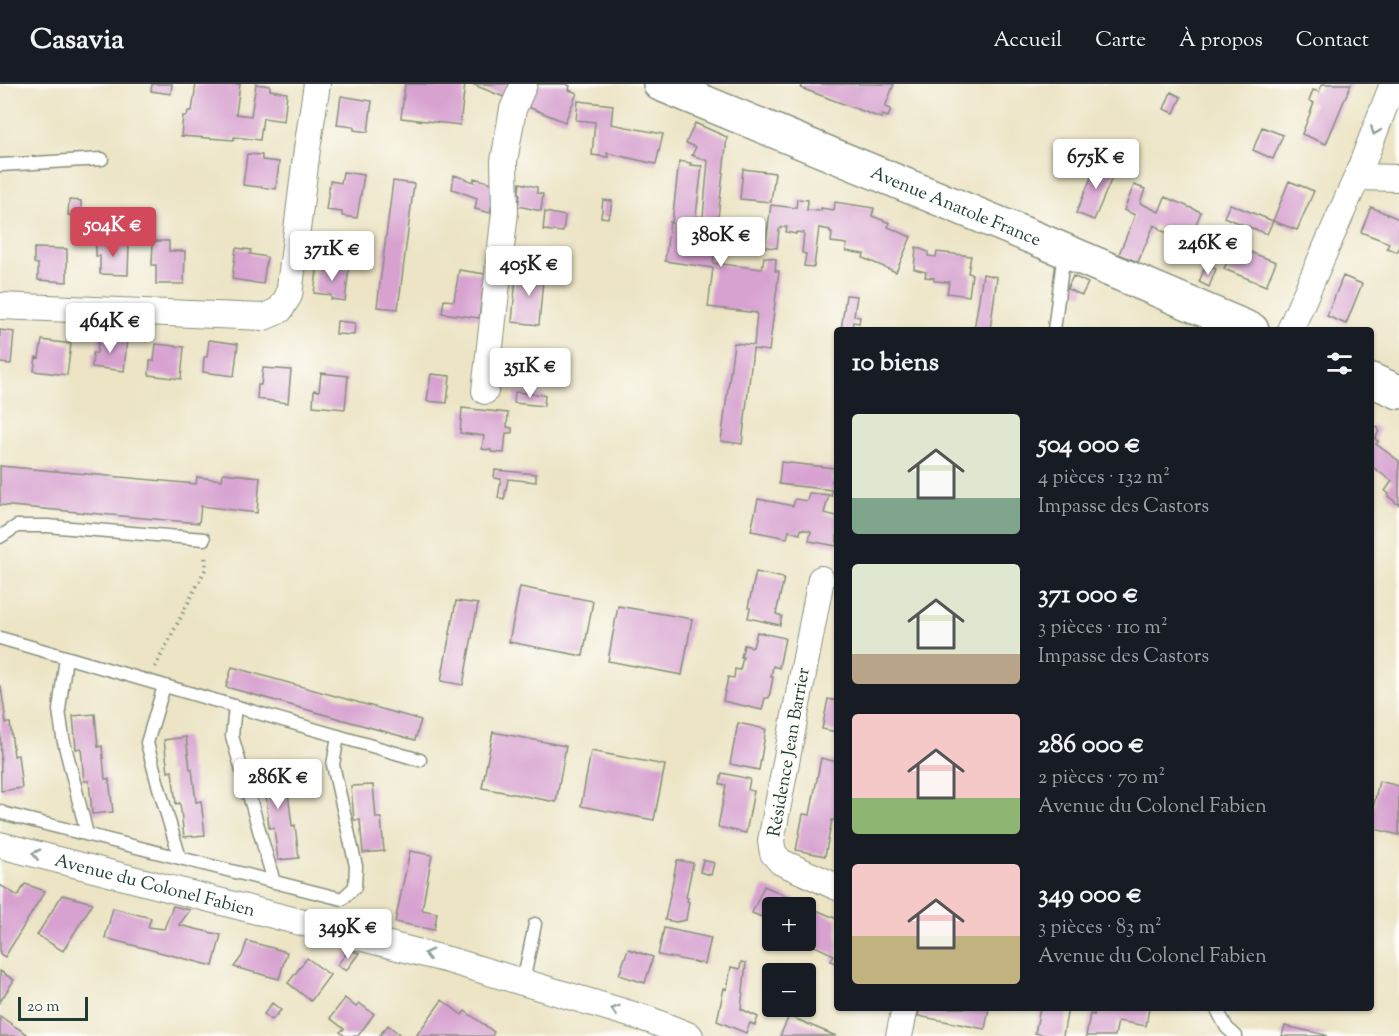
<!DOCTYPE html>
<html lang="fr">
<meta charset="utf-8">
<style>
:root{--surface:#171b24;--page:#20242c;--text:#f1f3f6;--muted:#9ea1a6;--line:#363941;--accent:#d1495b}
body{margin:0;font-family:"Sorts Mill Goudy",serif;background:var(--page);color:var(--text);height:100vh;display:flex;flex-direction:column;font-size:22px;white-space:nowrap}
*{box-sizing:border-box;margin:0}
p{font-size:20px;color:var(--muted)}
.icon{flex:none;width:33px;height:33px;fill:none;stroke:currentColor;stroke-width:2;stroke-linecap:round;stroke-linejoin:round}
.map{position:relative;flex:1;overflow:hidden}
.drawer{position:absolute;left:834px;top:243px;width:540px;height:684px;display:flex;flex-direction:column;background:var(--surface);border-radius:6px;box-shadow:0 2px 4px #0004}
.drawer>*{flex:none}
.tools{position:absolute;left:762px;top:813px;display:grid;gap:12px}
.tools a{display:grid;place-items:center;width:54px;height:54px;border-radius:6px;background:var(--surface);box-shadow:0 2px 4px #0004;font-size:30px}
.scale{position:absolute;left:18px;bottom:15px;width:70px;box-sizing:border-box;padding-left:6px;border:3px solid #1f3d34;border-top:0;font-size:16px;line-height:21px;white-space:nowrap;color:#1f3d34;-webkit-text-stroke:4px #fdfcf7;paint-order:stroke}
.price{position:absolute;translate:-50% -51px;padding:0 14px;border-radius:6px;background:#fff;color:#222;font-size:20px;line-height:39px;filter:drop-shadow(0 2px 3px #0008)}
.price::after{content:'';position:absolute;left:50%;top:36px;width:18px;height:14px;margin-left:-9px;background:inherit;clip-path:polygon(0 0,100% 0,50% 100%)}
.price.current{background:var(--accent);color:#fff}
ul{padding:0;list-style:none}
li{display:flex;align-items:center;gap:18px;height:150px;padding:0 18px}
li span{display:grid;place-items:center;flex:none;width:168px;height:120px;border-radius:6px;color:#555}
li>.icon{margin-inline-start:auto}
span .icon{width:72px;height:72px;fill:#fffc;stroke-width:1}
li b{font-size:26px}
h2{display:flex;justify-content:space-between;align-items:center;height:72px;padding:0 18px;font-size:26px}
header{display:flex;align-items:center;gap:36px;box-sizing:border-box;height:84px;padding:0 30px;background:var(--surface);border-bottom:2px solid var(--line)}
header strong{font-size:28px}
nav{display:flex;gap:33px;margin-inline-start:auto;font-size:21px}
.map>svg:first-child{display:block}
.building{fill:#d7a1d0}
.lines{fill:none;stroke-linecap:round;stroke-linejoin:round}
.service-casing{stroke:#86907c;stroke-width:15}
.minor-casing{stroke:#86907c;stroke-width:28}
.secondary-casing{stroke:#86907c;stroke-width:36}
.path{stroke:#86907c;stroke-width:4;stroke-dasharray:1.5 4.5;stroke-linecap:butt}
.service{stroke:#fff;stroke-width:12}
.minor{stroke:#fff;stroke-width:26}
.secondary{stroke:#fff;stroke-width:33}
.oneway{stroke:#8f9e9a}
.labels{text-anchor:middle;stroke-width:5;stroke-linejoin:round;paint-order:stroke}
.street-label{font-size:18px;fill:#1f3d34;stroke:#fdfcf7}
</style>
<header>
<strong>Casavia</strong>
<nav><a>Accueil</a><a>Carte</a><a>À propos</a><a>Contact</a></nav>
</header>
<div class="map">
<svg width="1399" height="952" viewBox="0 0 1399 952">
<rect width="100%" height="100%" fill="#fdfcf7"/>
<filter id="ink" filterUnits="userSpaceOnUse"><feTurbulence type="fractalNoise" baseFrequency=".0167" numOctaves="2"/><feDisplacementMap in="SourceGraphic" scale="12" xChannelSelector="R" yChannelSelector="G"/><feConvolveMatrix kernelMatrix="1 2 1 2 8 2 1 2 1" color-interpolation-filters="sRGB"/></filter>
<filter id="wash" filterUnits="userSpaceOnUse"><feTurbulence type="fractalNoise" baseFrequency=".008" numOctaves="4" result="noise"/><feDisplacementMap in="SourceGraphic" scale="24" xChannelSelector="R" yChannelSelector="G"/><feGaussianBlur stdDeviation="1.35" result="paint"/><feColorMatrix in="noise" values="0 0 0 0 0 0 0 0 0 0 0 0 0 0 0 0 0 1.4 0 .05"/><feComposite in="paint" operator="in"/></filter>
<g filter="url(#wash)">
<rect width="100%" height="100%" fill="#ece4c5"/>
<g id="blocks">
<path class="building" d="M152,0H172L171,10L151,7Z
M196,0H240L236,30L251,32L256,0L270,2V6L287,9L284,37L263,34L260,56L234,53V56L181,52L183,32H187L188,27H192Z
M405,0H465L460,41L401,34Z
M472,0H517L511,16Z
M529,0H566L570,2L569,6L577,9L565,38L521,20Z
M803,0H894L885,23L891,25L888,33L882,31L881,34L801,4Z
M1322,0H1351L1326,60L1302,50L1314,19L1309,17L1313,6L1319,8Z
M1171,8L1181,13L1174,29L1164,25Z
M341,12L372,17L368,48L354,46V43L337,41Z
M578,17L613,21L611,40L663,50L656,80L607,69L608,73L592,71L595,38L576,36Z
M695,39L727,53L713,179L762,185L764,173L776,175L775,187H779L769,267L753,265L742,360L721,357L734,259L754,261L757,229L708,223L713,184L665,177L670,138L672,139L679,77L691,79L690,81L702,82L696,132L703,133L708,77L692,71L696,63L686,59Z
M1262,43L1283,51L1273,75L1253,66Z
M247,70L262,71V76L279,78L276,105L243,101Z
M1099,75L1117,82L1094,136L1076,129Z
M743,85L775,89L771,118L740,115Z
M343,88L364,91L357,134L342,132V128L326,126L330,97L341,99Z
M454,91L474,98V94L496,100L490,129L475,125L477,114L452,105Z
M393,97L414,100L398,225L377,223Z
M1289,97L1314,107L1297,146L1273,137Z
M520,99L537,103V109L543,110L541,127L518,122L520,111L519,108Z
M1134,101L1145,105L1140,119L1159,128L1165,113L1201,128L1189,158L1160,146V144L1154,141L1138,178L1119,170L1135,131L1124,126Z
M797,115L808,116L807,126L821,127V124L834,126L835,118L874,124L872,132L890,139L888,143L911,153L896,188L863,174L864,170L846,167L847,160L831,158L832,149H830V146L819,144L814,183L804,182L806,170L802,169L804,149L796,148V150L786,148L787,143H782L779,146L777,164L765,163L771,121L796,124Z
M69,116L81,117V132L68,131Z
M603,116L612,117L610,130H609L608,134L601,133Z
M1230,120L1273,137L1267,150L1224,133Z
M1371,123L1399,135V164L1397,168L1387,164L1389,159L1361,148Z
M545,128L565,132L563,148L543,146Z
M96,157L129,159L128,191L100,190V172H96Z
M153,157H169V167H185L184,200H156V181H152Z
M1234,162L1276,178L1266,202L1224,185Z
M916,163L928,168V172L936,173L937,168L971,172L968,189L972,190L969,212L947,209L949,198L934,197V194L925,193L926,188L914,185Z
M34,164L67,165V198L38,196V180L34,179Z
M236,164L251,166L250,170L267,173L263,200L232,195Z
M318,180L349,184L345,217L331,215V211L314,209Z
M1206,181L1216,185L1209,203L1199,198Z
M528,182L544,184L539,241L512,238L516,192L527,193Z
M459,186L485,190L479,234L442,229L444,216L454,217Z
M983,190L997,193L990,246H974Z
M1073,192L1088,199L1082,211L1067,205Z
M1343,192L1362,200L1346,240L1327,232Z
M846,211L857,212L854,232L860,233L859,239L853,238L852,246H841Z
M337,237L355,239L354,251L336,250Z
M0,246L14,248L11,280L0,279Z
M99,252L127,255L124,287L92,283L93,269H97Z
M42,256L71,260L67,291L34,287L36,273L39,274Z
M209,256L238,260L234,292L203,288L204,273H207Z
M156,260L184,263L181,295L149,291L150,277H154Z
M263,284L291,286L288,319L257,315L258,301H261Z
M321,289L348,292L345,325L313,322L314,306L319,307Z
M431,290L450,292L447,319L427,317Z
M515,308L545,311L544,322L514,319Z
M462,324L508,329L507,343L512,344V349H506L504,369L491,368V366L482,365L484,352L460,349Z
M1373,341L1378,344L1379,347L1375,355L1378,357L1376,360L1399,377V421L1388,412L1389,410L1385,407L1392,397L1371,382V342Z
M781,378L834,384L832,398L837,399V412H831L832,406L779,400Z
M0,382L196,400L197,393L222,396L223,389L260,393L257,429L201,422L199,439L0,421Z
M495,386L536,390V398L508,395L504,416L498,414L501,395L494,394Z
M809,409L829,411L824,429L837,432V462L809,457L811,447L801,445L800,450L789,447L787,454L751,447L758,415L793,422L795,415L807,417Z
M756,488L784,494L776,530L782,532L780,541L748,534L750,524L748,523Z
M520,503L593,517L583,572L509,558Z
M456,517L478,520L463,601L441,597Z
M618,522L692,535L682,591L608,577Z
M757,548L785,554L779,584L773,582L771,593H773L769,614H765L762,626L723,617L728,593L734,594L735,585L740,586L743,573H741L744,561L753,563Z
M232,583L421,636L415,656L226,603Z
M0,602H1L6,639H10L14,672L18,671L22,704L1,707Z
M828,615L837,617V648L822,645Z
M95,630L98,663L102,662L105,695H109L113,728L92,730L89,697H84L81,664L76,665L73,632Z
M738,639L766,645L759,686L730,680Z
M493,648L566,662L556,718L482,704Z
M186,653L190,685H192L196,718L201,717L205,751L184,753L180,719L176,720L172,687L168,688L164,656Z
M591,667L665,681L654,736L581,722Z
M821,674L837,678V736H832L825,772L796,766L803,730L810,731Z
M280,677L283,710L288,709L292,742L295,741L299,774L278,776L274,744H269L266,712H261L258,679Z
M722,689L750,695L748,706L754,707L746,749L718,743L726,701L720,700Z
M1379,697L1399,702V751L1371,744V734Z
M373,701L376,734H381L384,767L363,769L360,736H354L351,702Z
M410,767L432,771L422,826L437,829L434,846L395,838Z
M677,776L693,779L686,813L688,814L687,817L689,818L686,836L676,838L665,836Z
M703,776L714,779L711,791L700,788Z
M25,800L45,807L5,873L0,870V844L1,842L0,841V801L18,812Z
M764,802L798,817L796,824H772V837L752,829Z
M62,811L93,819L63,867L37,851Z
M173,822L190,826L179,841L221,851L213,882L105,854L113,824L151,834L148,843L164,845Z
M807,822L837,835V880L831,877L834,871L806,858V826Z
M664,844L711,854L705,880L658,871Z
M247,857L287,868L279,895L234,883L242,872Z
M628,865L653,873L645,899L619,891Z
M349,866L359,869L346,887L337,881Z
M307,874L330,891L311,917L288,899Z
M741,878L746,879L741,925L758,933L755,941L750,939L746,949L717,937L724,904L727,905L731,883L740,885Z
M0,887L14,896L0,918Z
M345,914L356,923L359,919L374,930L358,952H345L340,948L344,945L330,934Z
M442,916L462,931L465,927L494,948L492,952H416Z
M272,919L281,926L272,936L264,930Z
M920,924H989L985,945L918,932Z
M1040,924H1068L1063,952H1050L1035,949Z
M1095,924H1149L1146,942L1118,937L1115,952H1086L1090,930L1094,931Z
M0,932L16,943L27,950L25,952H0Z
M789,932L836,952H780Z
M388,941L399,950L398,952H379Z
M1285,942L1326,951V952H1282Z"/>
</g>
</g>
<g filter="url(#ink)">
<use href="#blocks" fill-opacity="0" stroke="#86907c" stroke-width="1.5"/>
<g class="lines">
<defs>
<path id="service" d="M0,81L102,75
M1054,246L1064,168
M0,453L17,442H47L204,455
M0,554L420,676
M66,573L59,626L63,654L87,750
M164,602L147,659L157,697L180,774
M235,622L232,652L274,798
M0,727L2,729L342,815L355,803L356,782L333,681L338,652
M523,898L535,840
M1216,924L1227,944L1236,952"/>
<g id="minor">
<path d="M1357,93L1399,94"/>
<path d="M0,222L264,233L280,226L289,211L307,65L317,0"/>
<path d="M1290,246L1357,93L1393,0"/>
<path d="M485,307L505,128L504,77L513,25L524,0"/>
<path d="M821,495L771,757L773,769L781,778L837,803"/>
<path id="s1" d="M0,761L452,877L650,936L690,952"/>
<path d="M899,952L905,924"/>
</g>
<g id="secondary">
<path id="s2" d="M660,0L1049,160L1252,246"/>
<path d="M1371,296L1399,308"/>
</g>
</defs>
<use href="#service" class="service-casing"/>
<use href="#minor" class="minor-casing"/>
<use href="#secondary" class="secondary-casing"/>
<path class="path" d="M155,583L206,484L205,471"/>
<use href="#service" class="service"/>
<use href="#minor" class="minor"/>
<use href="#secondary" class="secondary"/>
</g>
<defs><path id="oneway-chevron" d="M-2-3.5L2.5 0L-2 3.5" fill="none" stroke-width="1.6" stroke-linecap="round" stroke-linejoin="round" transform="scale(1.5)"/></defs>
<g class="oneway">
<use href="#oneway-chevron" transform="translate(1375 47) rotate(111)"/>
<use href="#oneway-chevron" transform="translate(36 770) rotate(-166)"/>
<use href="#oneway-chevron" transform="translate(428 870) rotate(-166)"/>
<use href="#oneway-chevron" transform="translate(615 926) rotate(-163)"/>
</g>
</g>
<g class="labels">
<g class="street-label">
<text dy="6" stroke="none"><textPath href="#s2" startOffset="320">Avenue Anatole France</textPath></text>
<text transform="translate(788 668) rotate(-80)" y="6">Résidence Jean Barrier</text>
<text dy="6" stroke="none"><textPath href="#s1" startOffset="160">Avenue du Colonel Fabien</textPath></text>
</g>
</g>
</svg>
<div class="tools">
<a>+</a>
<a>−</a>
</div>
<div class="scale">20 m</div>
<b class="price" style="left:1096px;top:106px">675K €</b>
<b class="price current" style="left:113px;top:174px">504K €</b>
<b class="price" style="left:721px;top:184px">380K €</b>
<b class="price" style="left:1208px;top:192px">246K €</b>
<b class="price" style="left:332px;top:198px">371K €</b>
<b class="price" style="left:529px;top:213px">405K €</b>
<b class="price" style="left:110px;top:270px">464K €</b>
<b class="price" style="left:530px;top:315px">351K €</b>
<b class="price" style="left:278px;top:726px">286K €</b>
<b class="price" style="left:348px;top:876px">349K €</b>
<section class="drawer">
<h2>10 biens<svg class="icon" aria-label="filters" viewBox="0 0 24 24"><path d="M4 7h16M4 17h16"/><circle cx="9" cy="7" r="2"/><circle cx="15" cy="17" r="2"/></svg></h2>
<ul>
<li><span style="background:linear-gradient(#dfe7d0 70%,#7fa58c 0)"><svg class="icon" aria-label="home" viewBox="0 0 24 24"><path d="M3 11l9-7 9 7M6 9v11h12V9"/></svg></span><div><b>504 000 €</b><p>4 pièces · 132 m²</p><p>Impasse des Castors</p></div></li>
<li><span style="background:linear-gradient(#dfe7d0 75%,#b9a48a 0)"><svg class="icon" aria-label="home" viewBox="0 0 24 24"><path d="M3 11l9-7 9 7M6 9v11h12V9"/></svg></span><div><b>371 000 €</b><p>3 pièces · 110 m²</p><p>Impasse des Castors</p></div></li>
<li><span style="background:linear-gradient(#f6c9c9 70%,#8fb573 0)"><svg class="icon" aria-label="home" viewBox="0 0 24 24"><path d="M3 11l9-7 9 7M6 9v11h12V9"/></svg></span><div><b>286 000 €</b><p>2 pièces · 70 m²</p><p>Avenue du Colonel Fabien</p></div></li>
<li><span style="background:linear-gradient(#f6c9c9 60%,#c2b280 0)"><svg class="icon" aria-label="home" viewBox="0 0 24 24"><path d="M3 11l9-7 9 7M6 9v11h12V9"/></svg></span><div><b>349 000 €</b><p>3 pièces · 83 m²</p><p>Avenue du Colonel Fabien</p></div></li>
</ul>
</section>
</div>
